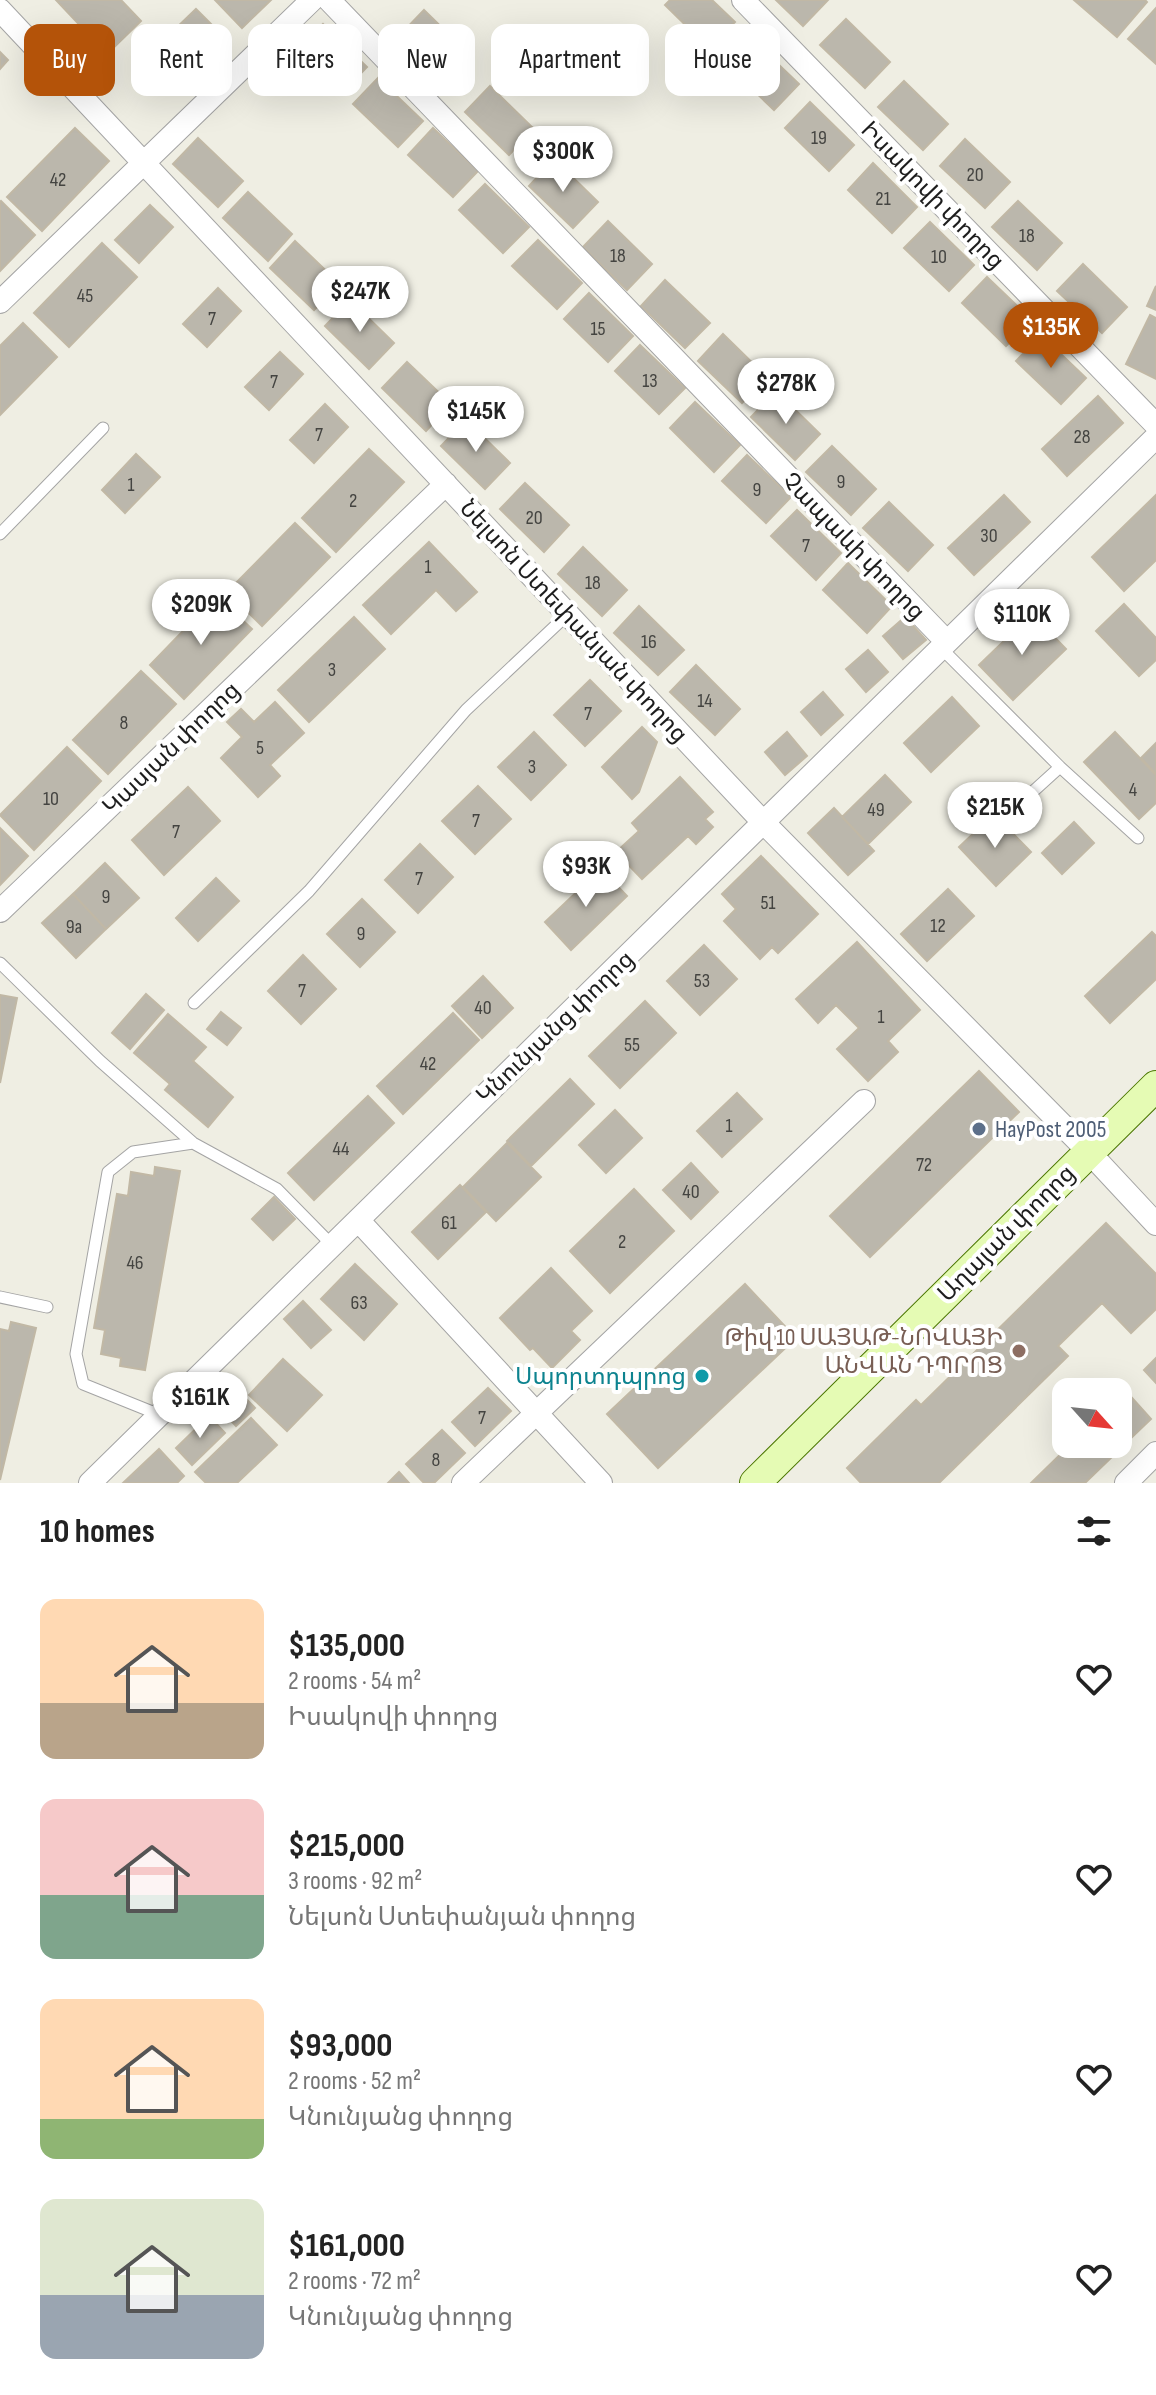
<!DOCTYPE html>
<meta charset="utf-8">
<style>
:root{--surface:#fff;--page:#f2f2f2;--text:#222;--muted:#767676;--accent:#b45309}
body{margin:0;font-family:"Sofia Sans Condensed","Noto Sans Armenian",sans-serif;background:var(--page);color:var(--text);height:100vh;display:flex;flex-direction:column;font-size:30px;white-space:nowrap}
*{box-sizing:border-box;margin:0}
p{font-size:26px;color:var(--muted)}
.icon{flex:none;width:44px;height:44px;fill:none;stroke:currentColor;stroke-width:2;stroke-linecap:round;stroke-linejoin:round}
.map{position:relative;height:1483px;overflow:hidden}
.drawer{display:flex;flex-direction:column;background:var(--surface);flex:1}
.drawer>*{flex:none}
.guide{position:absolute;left:24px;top:24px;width:1108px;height:72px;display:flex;gap:16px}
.needle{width:52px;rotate:117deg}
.tools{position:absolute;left:1052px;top:1378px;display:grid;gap:16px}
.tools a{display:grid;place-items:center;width:80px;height:80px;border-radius:16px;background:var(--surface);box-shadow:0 8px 32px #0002;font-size:40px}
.price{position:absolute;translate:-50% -68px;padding:0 18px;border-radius:28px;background:#fff;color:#222;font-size:26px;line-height:52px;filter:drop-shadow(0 2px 4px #0008)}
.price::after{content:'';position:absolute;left:50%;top:48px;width:24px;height:18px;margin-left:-12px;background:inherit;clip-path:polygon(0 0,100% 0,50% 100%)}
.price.active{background:var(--accent);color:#fff}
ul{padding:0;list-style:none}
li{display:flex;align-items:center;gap:24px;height:200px;padding:0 40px}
li span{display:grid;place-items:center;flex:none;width:224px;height:160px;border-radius:16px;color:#555}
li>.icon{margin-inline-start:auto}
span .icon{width:96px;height:96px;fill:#fffc;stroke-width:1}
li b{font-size:34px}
h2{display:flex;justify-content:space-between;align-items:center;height:96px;padding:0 40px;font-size:34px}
.chip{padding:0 28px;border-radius:16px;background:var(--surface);box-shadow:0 8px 32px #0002;font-size:28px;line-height:72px}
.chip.active{background:var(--accent);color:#fff}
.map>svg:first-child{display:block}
.building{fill:#bbb7ac;stroke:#c1b8a5;stroke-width:2}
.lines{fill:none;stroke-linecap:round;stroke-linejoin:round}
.service-casing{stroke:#a4a4a4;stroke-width:13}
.minor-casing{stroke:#a4a4a4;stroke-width:24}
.secondary-casing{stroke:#4b7602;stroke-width:32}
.service{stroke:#fff;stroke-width:11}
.minor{stroke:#fff;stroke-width:22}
.secondary{stroke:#e5fbb4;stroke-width:30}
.service-dot{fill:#5c6f8a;stroke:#fff;stroke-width:3}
.education-dot{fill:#8d6e63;stroke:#fff;stroke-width:3}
.culture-dot{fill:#0f9aa8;stroke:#fff;stroke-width:3}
.labels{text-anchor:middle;stroke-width:8;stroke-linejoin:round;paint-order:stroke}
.number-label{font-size:20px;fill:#444441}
.street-label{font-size:24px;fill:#1d1d1d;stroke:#fff}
.service-label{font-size:24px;fill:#4e5e75;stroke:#fff;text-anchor:start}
.education-label{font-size:24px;fill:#785e54;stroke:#fff;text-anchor:end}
.culture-label{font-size:24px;fill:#0d838f;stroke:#fff;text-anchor:end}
</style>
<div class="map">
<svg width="1156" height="1483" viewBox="0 0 1156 1483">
<rect width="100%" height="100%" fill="#efeee3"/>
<path class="building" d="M56,0H121L141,21L107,54Z
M215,0H271L242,28Z
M670,0H712L735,22L709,48L665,5Z
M776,0H828L803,26Z
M1074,0H1145L1147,2L1117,37Z
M1156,8V64L1128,39Z
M196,9L229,42L176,94L143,60Z
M424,10L468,53L443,79L399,36Z
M846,19L890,62L865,88L820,45Z
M323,24L367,67L342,93L298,50Z
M754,41L799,84L774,110L729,67Z
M0,52L8,60L0,69Z
M378,78L423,121L398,147L353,104Z
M904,81L948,124L923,150L878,107Z
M490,86L534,129L509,155L465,112Z
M810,102L854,145L829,171L785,128Z
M75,128L109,161L42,231L7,197Z
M433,128L478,171L453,197L408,155Z
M198,138L243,181L218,207L173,164Z
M965,139L1010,182L985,208L940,166Z
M554,159L598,202L573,228L529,186Z
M873,163L917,207L892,233L848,190Z
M485,184L529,227L503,253L459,210Z
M248,192L292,234L268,261L223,218Z
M1,201L35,235L0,271V202Z
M1018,201L1062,243L1037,270L992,227Z
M150,205L173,227L139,263L115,240Z
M608,221L652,264L627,290L583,247Z
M930,222L974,265L949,291L904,248Z
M538,240L582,283L557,309L512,266Z
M295,241L340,284L314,310L270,268Z
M102,243L137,277L69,347L34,313Z
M1083,264L1127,307L1102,333L1057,291Z
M987,277L1032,320L1006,346L962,303Z
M665,280L710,323L685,348L641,306Z
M1156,286V310L1147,306Z
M218,288L241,311L207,347L183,324Z
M589,293L633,336L608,362L564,319Z
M350,300L394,343L369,369L325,326Z
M1150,315L1156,318V379L1126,364Z
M23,323L57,357L0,415V346Z
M723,334L767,377L742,403L698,361Z
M1041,335L1086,378L1061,404L1016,361Z
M640,345L685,388L659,414L615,371Z
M280,352L303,374L269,410L245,387Z
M407,362L451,404L426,431L382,388Z
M776,391L820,434L795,460L751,417Z
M1098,396L1123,423L1067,476L1042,449Z
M695,402L740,445L714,472L670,428Z
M325,404L348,427L314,463L290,440Z
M466,420L510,463L485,489L441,446Z
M832,446L876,489L851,515L806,472Z
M369,449L404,482L336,552L302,518Z
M136,454L160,477L125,513L102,490Z
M747,455L791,497L766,523L722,481Z
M525,483L569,525L544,552L500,509Z
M1004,495L1030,522L974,575L948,548Z
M1156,495V560L1124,591L1092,557Z
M889,502L933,545L908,571L863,528Z
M797,510L841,553L816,580L771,536Z
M295,523L330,557L262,626L227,592Z
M429,542L477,592L456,611L436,590L391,634L363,605Z
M583,547L627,590L602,616L558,574Z
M848,563L892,606L867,633L823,590Z
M217,596L252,629L184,699L150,665Z
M1124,604L1156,638V660L1139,676L1096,631Z
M639,606L684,650L658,675L614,633Z
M1032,614L1066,649L1013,700L979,665Z
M354,617L385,649L309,722L278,690Z
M905,617L926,640L903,659L883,636Z
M868,650L888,672L866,692L846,669Z
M696,665L740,709L715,735L670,692Z
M141,671L176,704L108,774L73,740Z
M590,680L621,711L585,746L554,715Z
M823,692L843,715L821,735L801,712Z
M952,697L979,726L931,772L904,743Z
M275,702L304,733L270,765L280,776L258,797L221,758L242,737L227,722L241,709L254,722Z
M642,727L657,742L639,792L632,799L602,767Z
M534,732L566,765L531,800L498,767Z
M787,732L807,756L785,775L765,752Z
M1115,732L1156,775V803L1139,819L1084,762Z
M1156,743V774L1141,758Z
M67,747L101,781L34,850L0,815Z
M885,775L911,802L868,844L842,817Z
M680,777L713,812L705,819L713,827L696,844L688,836L642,879L616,852L639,831L632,823Z
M478,786L511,819L475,854L442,821Z
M188,787L220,821L164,875L132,840Z
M834,808L874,851L848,875L808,833Z
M994,814L1031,852L996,886L959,847Z
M1074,822L1094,843L1062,874L1042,853Z
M0,828L28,856L0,885Z
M420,844L453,877L418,913L385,880Z
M761,856L818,914L778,953L772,947L760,959L724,921L736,909L722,894Z
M105,863L139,898L106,929L73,894Z
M601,869L627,896L571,950L545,922Z
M216,878L239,901L198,941L176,918Z
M948,889L974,916L927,961L901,934Z
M73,894L106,929L76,958L42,923Z
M362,899L395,932L360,967L327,934Z
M1152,932L1156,936V979L1110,1023L1085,996Z
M857,942L920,1010L888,1041L898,1052L868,1081L837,1049L859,1028L836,1005L818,1023L796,999Z
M704,945L737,979L700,1015L667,981Z
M303,955L336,989L301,1024L268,991Z
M483,976L513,1008L482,1038L452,1006Z
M146,994L164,1010L130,1049L112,1033Z
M0,995L17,998L0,1083Z
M645,1001L676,1033L620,1088L589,1056Z
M221,1012L241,1028L227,1045L207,1029Z
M453,1013L479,1040L403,1114L377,1086Z
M168,1014L206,1047L193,1061L233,1097L208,1127L165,1090L170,1084L134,1053Z
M979,1071L1019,1112L870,1257L830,1216Z
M570,1079L594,1104L531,1166L507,1141Z
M737,1093L762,1119L722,1157L697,1131Z
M368,1096L394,1123L314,1200L288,1173Z
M615,1110L642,1138L606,1173L579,1145Z
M507,1143L541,1177L496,1221L463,1187Z
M691,1163L718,1192L691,1219L663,1190Z
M155,1167L180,1171L145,1370L120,1366L121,1358L101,1354L105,1330L94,1328L117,1194L128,1196L131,1172L154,1176Z
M460,1185L486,1212L438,1259L412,1232Z
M634,1189L674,1231L610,1293L570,1251Z
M274,1197L295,1219L273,1240L252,1219Z
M1106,1223L1156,1274V1309L1131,1333L1102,1303L1058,1346L1068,1356L939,1483H861L847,1468L916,1400L921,1405Z
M355,1264L397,1304L364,1340L321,1299Z
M551,1268L592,1311L571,1331L580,1340L552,1368L533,1348L530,1350L500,1318Z
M745,1284L796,1338L658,1468L607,1414Z
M303,1301L331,1330L311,1348L284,1319Z
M11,1322L36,1328L0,1480V1329L9,1331Z
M1156,1358V1383L1144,1370Z
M283,1359L322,1395L287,1431L249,1395Z
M222,1374L255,1408L236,1426L222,1411L216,1417L197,1398Z
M488,1388L511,1411L475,1446L452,1422Z
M1124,1389L1151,1419L1130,1439L1118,1427V1395Z
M209,1416L225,1433L192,1465L176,1448Z
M251,1418L277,1445L237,1483H206L195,1472Z
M442,1430L465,1453L434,1483H424L406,1464Z
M1071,1444H1107L1116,1453L1085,1483H1031Z
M159,1449L184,1476L177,1483H123Z
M399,1472L409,1483H388Z"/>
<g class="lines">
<defs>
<path id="service" d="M0,534L103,428
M941,648L1060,767L1138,838
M1016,807L1060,767
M0,963L100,1061L193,1143L277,1189L332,1245
M194,1003L309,891L466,710L568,614
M0,1297L47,1307
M160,1415L83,1384L76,1354L108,1172L133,1152L193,1143"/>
<path id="minor" d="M329,0L947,642
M743,0L1156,425
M0,10L763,822L1088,1151L1156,1224
M0,302L312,0
M0,911L446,484
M358,1220L601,1483
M90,1483L1156,437
M463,1483L864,1101
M1126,1483L1156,1453"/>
<path id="secondary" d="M755,1483L1156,1086"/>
</defs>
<use href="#service" class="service-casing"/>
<use href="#minor" class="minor-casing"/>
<use href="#secondary" class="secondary-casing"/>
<use href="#service" class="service"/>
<use href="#minor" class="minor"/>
<use href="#secondary" class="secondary"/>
</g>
<circle class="service-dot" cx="979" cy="1129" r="8"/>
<circle class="education-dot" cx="1019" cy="1351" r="8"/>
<circle class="culture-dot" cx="702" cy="1376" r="8"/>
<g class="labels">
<g class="number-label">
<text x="819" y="144">19</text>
<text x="975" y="181">20</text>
<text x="58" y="186">42</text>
<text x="883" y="205">21</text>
<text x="1027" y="242">18</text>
<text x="618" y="262">18</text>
<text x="939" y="263">10</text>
<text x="85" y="302">45</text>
<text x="212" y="325">7</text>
<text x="598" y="335">15</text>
<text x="650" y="387">13</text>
<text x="274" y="388">7</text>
<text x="319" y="441">7</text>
<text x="1082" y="443">28</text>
<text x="841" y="488">9</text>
<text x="131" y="491">1</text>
<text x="757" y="496">9</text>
<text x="353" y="507">2</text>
<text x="534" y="524">20</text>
<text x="989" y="542">30</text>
<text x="806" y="552">7</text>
<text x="428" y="573">1</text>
<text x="593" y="589">18</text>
<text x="649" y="648">16</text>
<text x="332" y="676">3</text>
<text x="705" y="707">14</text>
<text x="588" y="720">7</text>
<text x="124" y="729">8</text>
<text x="260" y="754">5</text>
<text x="532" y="773">3</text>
<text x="1133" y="796">4</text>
<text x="51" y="805">10</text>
<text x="876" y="816">49</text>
<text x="476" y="827">7</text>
<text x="176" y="838">7</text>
<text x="419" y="885">7</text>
<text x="106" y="903">9</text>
<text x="768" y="909">51</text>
<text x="938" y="932">12</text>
<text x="74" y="933">9a</text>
<text x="361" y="940">9</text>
<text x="702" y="987">53</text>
<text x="302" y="997">7</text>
<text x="483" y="1014">40</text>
<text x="881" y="1023">1</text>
<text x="632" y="1051">55</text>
<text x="428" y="1070">42</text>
<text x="729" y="1132">1</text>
<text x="341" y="1155">44</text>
<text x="924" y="1171">72</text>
<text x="691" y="1198">40</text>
<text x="449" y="1229">61</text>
<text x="622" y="1248">2</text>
<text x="135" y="1269">46</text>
<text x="359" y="1309">63</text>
<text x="482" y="1424">7</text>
<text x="436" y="1466">8</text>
</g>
<g class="street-label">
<text transform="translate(933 195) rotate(46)" y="8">Իսակովի փողոց</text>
<text transform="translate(854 546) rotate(46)" y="8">Չապաևի փողոց</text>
<text transform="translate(574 621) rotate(47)" y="8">Նելսոն Ստեփանյան փողոց</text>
<text transform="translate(171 748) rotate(-44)" y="8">Կասյան փողոց</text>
<text transform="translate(555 1027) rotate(-44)" y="8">Կնունյանց փողոց</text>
<text transform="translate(1006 1233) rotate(-45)" y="8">Աղայան փողոց</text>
</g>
<g class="service-label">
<text x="995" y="1137">HayPost 2005</text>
</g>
<g class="education-label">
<text x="1003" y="1345">Թիվ 10 ՍԱՅԱԹ-ՆՈՎԱՅԻ<tspan x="1003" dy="28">ԱՆՎԱՆ ԴՊՐՈՑ</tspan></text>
</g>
<g class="culture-label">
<text x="686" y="1384">Սպորտդպրոց</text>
</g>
</g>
</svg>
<div class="tools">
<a><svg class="needle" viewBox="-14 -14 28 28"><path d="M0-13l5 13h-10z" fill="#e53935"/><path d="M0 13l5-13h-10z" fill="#767676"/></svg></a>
</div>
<b class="price" style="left:563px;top:194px">$300K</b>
<b class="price" style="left:360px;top:334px">$247K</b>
<b class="price active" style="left:1051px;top:370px">$135K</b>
<b class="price" style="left:786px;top:426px">$278K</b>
<b class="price" style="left:476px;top:454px">$145K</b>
<b class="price" style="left:201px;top:647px">$209K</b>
<b class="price" style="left:1022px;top:657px">$110K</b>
<b class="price" style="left:995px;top:850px">$215K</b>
<b class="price" style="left:586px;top:909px">$93K</b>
<b class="price" style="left:200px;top:1440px">$161K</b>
<div class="guide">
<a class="chip active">Buy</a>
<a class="chip">Rent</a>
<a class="chip">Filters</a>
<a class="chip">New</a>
<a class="chip">Apartment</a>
<a class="chip">House</a>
</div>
</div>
<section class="drawer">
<h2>10 homes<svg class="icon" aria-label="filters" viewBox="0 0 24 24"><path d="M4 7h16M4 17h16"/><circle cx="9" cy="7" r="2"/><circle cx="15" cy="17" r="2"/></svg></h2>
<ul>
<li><span style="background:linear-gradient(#ffd9b3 65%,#b9a48a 0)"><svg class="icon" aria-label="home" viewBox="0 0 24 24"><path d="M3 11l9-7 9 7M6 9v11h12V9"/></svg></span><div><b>$135,000</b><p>2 rooms · 54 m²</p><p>Իսակովի փողոց</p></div><svg class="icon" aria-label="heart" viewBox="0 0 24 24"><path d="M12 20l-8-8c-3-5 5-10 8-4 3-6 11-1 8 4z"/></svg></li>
<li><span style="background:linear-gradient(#f6c9c9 60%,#7fa58c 0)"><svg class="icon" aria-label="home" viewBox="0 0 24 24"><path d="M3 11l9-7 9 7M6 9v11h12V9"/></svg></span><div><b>$215,000</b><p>3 rooms · 92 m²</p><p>Նելսոն Ստեփանյան փողոց</p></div><svg class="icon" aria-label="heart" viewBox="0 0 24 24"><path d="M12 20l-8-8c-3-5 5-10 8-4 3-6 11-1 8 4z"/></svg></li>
<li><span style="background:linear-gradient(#ffd9b3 75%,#8fb573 0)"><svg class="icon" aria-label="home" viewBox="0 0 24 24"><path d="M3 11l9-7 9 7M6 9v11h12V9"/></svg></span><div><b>$93,000</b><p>2 rooms · 52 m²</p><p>Կնունյանց փողոց</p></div><svg class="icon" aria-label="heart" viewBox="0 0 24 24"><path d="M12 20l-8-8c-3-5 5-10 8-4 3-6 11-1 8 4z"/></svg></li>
<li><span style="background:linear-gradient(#dfe7d0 60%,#9aa5b1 0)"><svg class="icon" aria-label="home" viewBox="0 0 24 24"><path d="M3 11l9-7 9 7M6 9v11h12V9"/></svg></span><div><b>$161,000</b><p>2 rooms · 72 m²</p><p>Կնունյանց փողոց</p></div><svg class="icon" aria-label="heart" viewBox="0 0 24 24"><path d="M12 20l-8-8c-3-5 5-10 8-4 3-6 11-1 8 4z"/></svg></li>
</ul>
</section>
